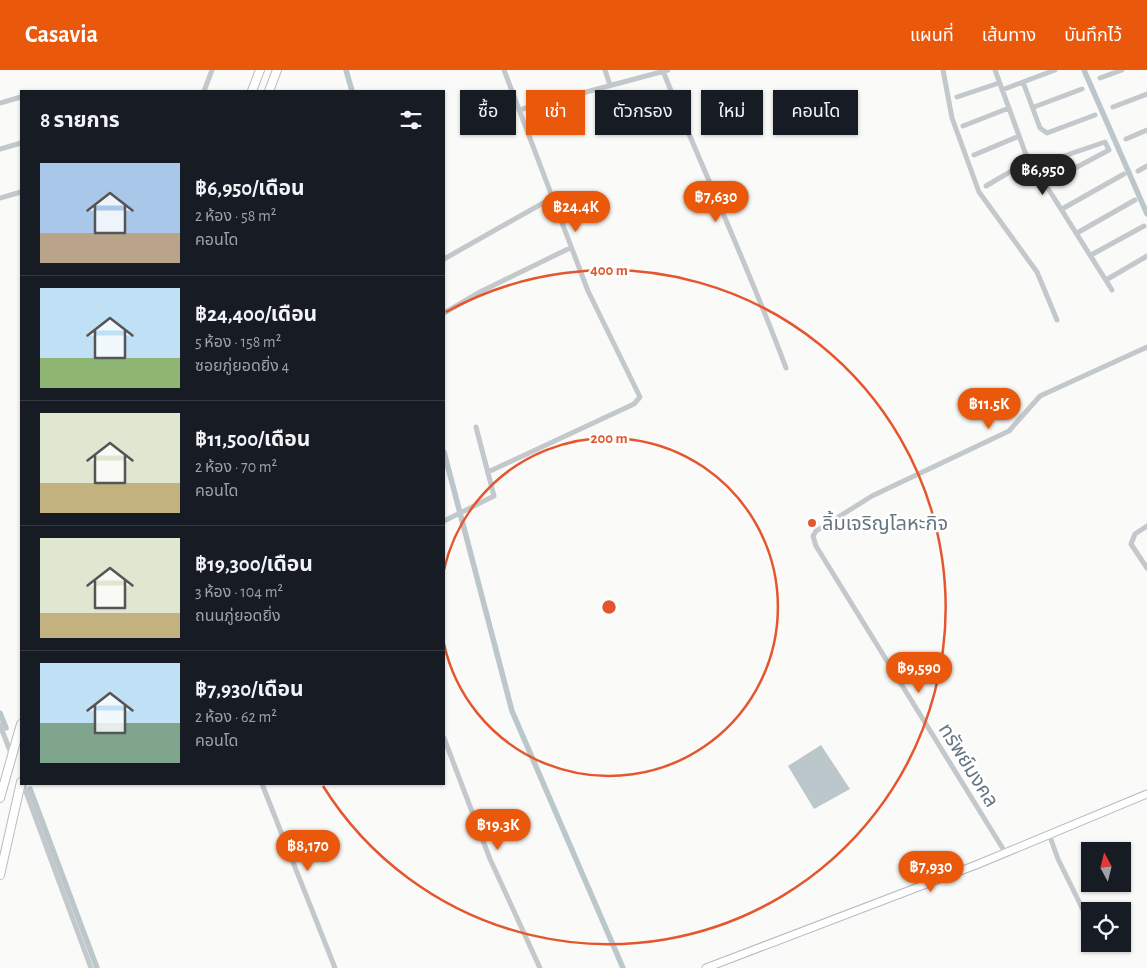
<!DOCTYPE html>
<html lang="th">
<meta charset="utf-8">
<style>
:root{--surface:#171b24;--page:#242831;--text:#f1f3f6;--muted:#9ea1a6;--line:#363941;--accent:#ea580c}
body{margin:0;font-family:"Alegreya Sans","Noto Sans Thai",sans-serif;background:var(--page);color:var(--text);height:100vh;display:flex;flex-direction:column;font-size:19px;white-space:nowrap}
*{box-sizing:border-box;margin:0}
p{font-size:16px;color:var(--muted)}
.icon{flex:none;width:28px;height:28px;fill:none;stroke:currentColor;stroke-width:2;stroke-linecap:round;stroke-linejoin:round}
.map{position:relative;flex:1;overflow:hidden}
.side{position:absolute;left:20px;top:20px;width:425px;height:695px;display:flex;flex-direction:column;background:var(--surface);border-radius:0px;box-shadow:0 1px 4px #0004}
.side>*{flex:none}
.guide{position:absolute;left:460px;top:20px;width:475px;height:45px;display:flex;gap:10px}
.needle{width:32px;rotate:353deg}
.fabs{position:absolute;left:1081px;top:772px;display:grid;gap:10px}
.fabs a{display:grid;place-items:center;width:50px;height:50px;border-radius:0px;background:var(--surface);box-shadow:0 1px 4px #0004;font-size:25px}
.price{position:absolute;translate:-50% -42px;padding:0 11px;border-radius:18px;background:var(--accent);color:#fff;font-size:16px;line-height:32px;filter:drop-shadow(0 1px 2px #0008)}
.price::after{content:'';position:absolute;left:50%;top:30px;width:15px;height:11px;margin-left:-8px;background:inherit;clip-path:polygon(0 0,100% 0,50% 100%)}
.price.current{background:#222;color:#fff}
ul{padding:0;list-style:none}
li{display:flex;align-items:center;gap:15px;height:125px;padding:0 20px}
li+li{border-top:1px solid var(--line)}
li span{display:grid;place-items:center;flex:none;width:140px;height:100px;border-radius:0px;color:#555}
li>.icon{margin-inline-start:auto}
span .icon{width:60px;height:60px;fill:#fffc;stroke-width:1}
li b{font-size:21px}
h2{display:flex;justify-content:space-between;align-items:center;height:60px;padding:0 20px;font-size:21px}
.chip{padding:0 18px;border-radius:0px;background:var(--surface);box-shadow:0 1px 4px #0004;font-size:18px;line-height:45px}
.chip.current{background:var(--accent);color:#fff}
header{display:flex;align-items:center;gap:30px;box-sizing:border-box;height:70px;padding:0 25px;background:var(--accent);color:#fff}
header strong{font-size:24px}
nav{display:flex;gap:28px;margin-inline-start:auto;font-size:18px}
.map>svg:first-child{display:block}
.water{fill:#bbc7cb}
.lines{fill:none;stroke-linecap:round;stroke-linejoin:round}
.canal{stroke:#bbc7cb;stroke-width:5.5}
.secondary-casing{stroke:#b3babf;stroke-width:9}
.primary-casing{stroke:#b5babe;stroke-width:10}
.minor{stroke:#c3c8cc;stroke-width:5}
.secondary{stroke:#fff;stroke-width:7}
.primary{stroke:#fff;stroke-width:8}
.ring{fill:none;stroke:#e4572e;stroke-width:2.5}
.poi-dot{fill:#e4572e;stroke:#fff;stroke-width:2}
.labels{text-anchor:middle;stroke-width:5;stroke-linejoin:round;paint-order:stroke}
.poi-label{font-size:20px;fill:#657683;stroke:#fff;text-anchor:start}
.street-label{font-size:20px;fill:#657683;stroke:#fff}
.centre{fill:#e4572e;stroke:#fff;stroke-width:2.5}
.ring-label{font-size:15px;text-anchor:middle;font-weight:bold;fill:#e4572e;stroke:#fff;stroke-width:5;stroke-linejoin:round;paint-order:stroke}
</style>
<header>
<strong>Casavia</strong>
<nav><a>แผนที่</a><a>เส้นทาง</a><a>บันทึกไว้</a></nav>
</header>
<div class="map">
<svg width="1147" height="898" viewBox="0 0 1147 898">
<rect width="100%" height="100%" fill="#fafaf8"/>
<path class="water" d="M821,675L850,719L814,739L788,696Z"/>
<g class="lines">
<path class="canal" d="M346,0L352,21
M1084,0L1147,144
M444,382L512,641L623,898
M0,643L6,658
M30,719L97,898"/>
<defs>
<path id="secondary" d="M706,898L976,795L1147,724"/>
<path id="primary" d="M252,21L260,0
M269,21L277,0
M0,728L21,654
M0,805L21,712"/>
</defs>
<use href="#secondary" class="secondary-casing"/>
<use href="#primary" class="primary-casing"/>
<path class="minor" d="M605,0L610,15
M943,0L952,48L979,122L1037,202L1057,250
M995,0L1025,82L1112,220
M663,1C703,101 749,198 786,298
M1100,8L1122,0
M1023,12L1055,0
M1002,20L1023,12L1040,58L1047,63L1095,45
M204,21L212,0
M957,27L999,13
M0,33L21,27
M1034,37L1082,19
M1113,37L1147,24
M519,40L668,0
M963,56L1009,38
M1126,69L1147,60
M0,79L21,73
M974,85L1019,66
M1138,101L1147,96
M1047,113L1109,80L1105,72L1064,86
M986,116L1030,90
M0,128L21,122
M1062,139L1124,104
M1077,163L1135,130
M1091,185L1144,156
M444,189L552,128
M1106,210L1147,186
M444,243L480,222L570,178
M488,402L634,334L640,327L588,221L504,0
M444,451L494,426L476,357
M1147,456L1135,464L1131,474L1147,498
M0,655L12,686
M444,668L490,789L540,898
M23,714L91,898
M262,714L335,898
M1049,764L1058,789L1090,854
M1005,782L816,476L813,466L816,461L872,426L1009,361L1040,326L1147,277
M1100,874L1102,879"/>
<use href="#secondary" class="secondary"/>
<use href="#primary" class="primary"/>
</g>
<g class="ring">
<path d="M444 500A169 169 0 1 1 444 574"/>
<path d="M446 242A337 337 0 1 1 323 716"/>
</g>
<circle class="poi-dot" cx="812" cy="453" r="5"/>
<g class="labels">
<g class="poi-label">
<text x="822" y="460">ลิ้มเจริญโลหะกิจ</text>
</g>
<g class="street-label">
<text transform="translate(969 695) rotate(58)" y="7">ทรัพย์มงคล</text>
</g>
</g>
<circle cx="609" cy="537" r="8" class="centre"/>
<g class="ring-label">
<text x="609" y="205">400 m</text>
<text x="609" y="373">200 m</text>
</g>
</svg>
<div class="fabs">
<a><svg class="needle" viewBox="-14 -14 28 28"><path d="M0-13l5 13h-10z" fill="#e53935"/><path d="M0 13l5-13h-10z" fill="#9ea1a6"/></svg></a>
<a><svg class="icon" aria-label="locate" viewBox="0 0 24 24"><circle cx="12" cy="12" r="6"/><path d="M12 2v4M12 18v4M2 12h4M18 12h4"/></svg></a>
</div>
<b class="price current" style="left:1043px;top:126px">฿6,950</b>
<b class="price" style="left:716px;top:153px">฿7,630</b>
<b class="price" style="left:576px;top:163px">฿24.4K</b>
<b class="price" style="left:989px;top:360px">฿11.5K</b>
<b class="price" style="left:919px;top:624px">฿9,590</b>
<b class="price" style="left:498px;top:781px">฿19.3K</b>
<b class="price" style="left:308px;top:802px">฿8,170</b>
<b class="price" style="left:931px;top:823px">฿7,930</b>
<div class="guide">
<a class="chip">ซื้อ</a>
<a class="chip current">เช่า</a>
<a class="chip">ตัวกรอง</a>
<a class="chip">ใหม่</a>
<a class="chip">คอนโด</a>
</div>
<section class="side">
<h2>8 รายการ<svg class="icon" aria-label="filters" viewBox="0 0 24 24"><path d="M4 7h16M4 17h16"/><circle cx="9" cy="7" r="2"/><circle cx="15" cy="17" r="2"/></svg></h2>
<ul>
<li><span style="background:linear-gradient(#a9c7e8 70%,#b9a48a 0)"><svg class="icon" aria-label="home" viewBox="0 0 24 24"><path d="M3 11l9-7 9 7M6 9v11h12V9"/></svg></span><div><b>฿6,950/เดือน</b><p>2 ห้อง · 58 m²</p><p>คอนโด</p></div></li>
<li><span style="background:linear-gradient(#bfe0f5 70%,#8fb573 0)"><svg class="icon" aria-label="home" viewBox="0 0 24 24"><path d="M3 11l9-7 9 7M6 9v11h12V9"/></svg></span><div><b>฿24,400/เดือน</b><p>5 ห้อง · 158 m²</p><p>ซอยภู่ยอดยิ่ง 4</p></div></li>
<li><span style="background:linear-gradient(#dfe7d0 70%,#c2b280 0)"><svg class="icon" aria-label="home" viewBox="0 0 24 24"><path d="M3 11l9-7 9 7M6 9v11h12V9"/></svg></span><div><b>฿11,500/เดือน</b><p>2 ห้อง · 70 m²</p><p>คอนโด</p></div></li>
<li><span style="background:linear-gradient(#dfe7d0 75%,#c2b280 0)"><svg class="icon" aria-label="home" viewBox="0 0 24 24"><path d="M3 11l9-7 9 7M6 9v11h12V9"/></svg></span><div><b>฿19,300/เดือน</b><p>3 ห้อง · 104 m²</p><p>ถนนภู่ยอดยิ่ง</p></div></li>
<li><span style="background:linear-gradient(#bfe0f5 60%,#7fa58c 0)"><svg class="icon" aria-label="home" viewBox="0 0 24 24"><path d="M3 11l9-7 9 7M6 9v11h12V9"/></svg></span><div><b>฿7,930/เดือน</b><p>2 ห้อง · 62 m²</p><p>คอนโด</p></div></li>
</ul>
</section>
</div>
